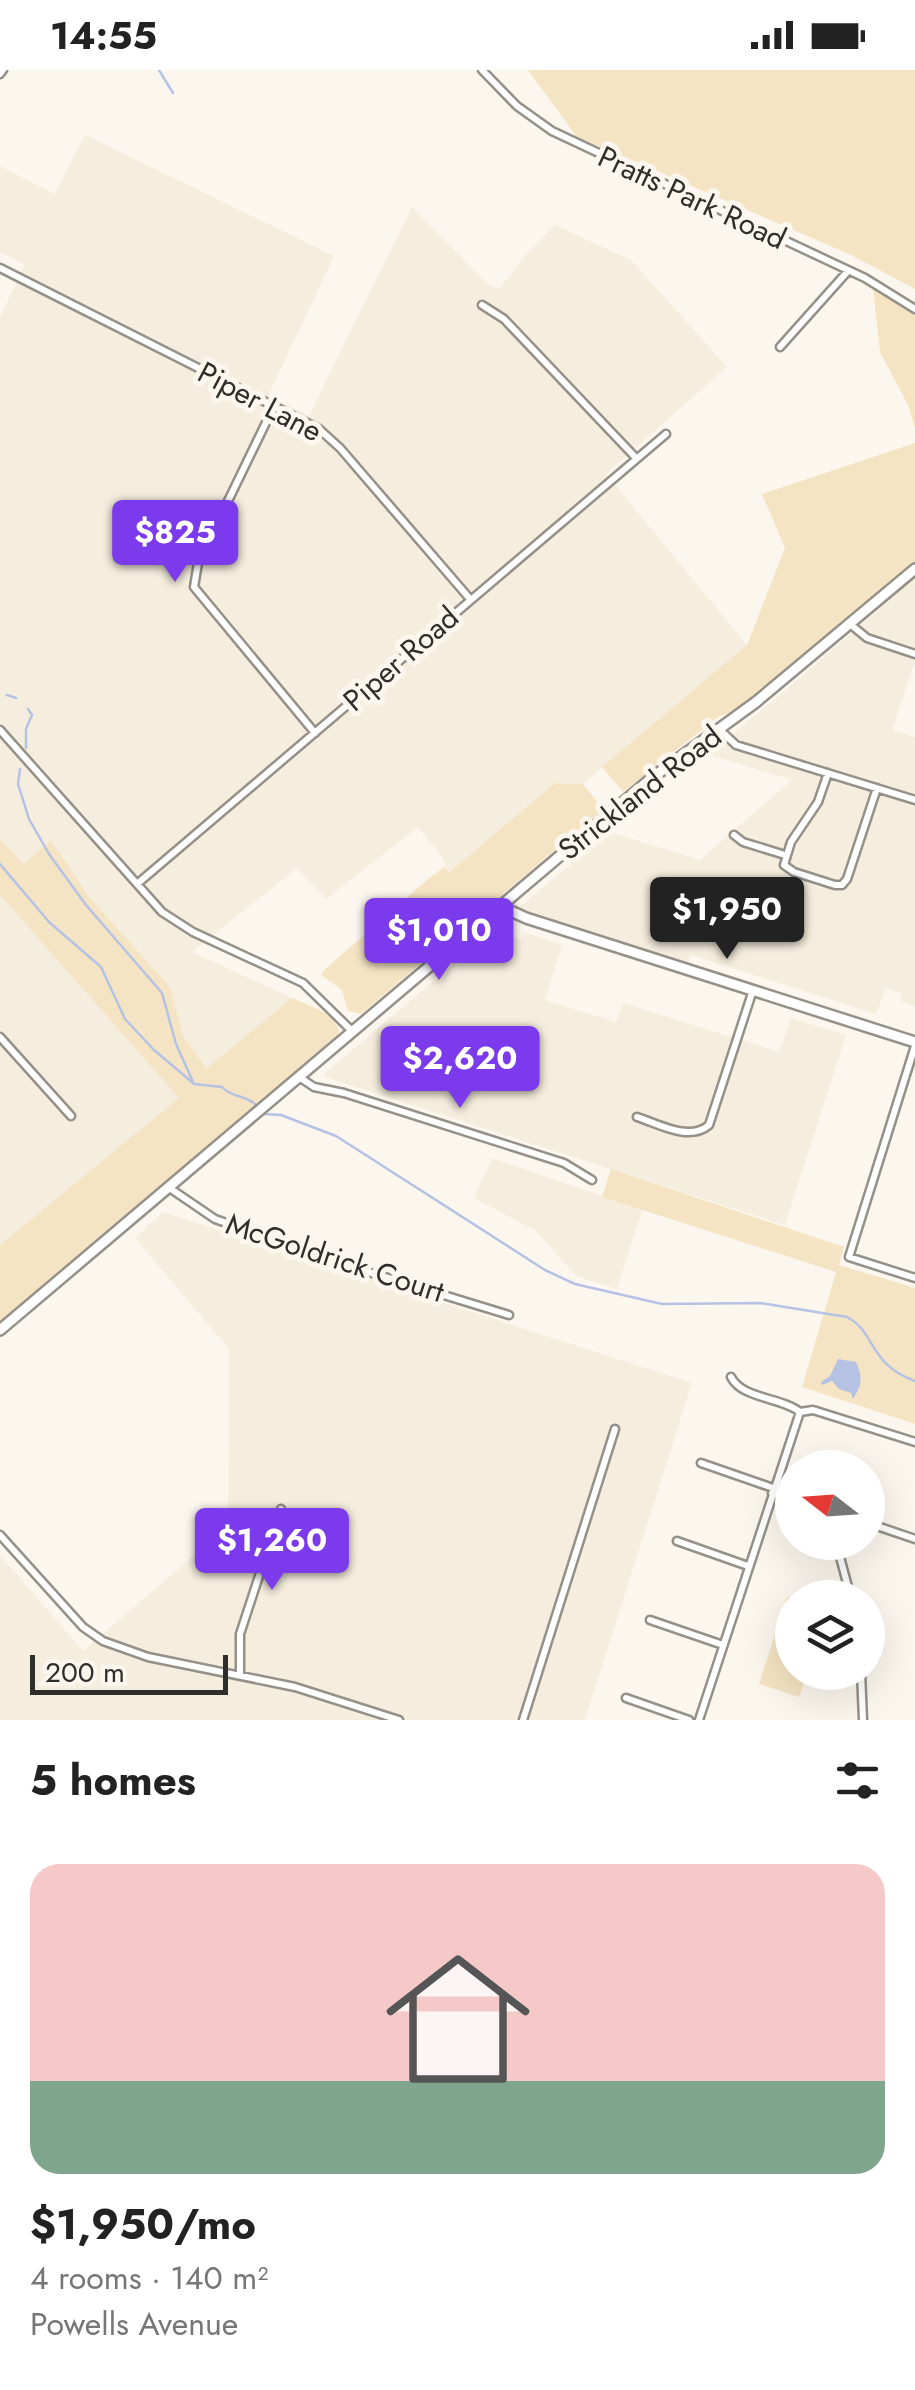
<!DOCTYPE html>
<meta charset="utf-8">
<style>
:root{--surface:#fff;--page:#f6f6f6;--text:#222;--muted:#767676;--accent:#7c3aed}
body{margin:0;font-family:Jost,sans-serif;background:var(--page);color:var(--text);height:100vh;display:flex;flex-direction:column;font-size:38px;white-space:nowrap}
*{box-sizing:border-box;margin:0}
p{font-size:32px;color:var(--muted)}
.icon{flex:none;width:55px;height:55px;fill:none;stroke:currentColor;stroke-width:2;stroke-linecap:round;stroke-linejoin:round}
.map{position:relative;height:1650px;overflow:hidden}
.sheet{display:flex;flex-direction:column;background:var(--surface);flex:1}
.sheet>*{flex:none}
.needle{width:65px;rotate:287deg}
.buttons{position:absolute;left:775px;top:1380px;display:grid;gap:20px}
.buttons a{display:grid;place-items:center;width:110px;height:110px;border-radius:50%;background:var(--surface);box-shadow:0 10px 40px #0002;font-size:50px}
.scale{position:absolute;left:30px;bottom:25px;width:198px;box-sizing:border-box;padding-left:10px;border:5px solid #302e2b;border-top:0;font-size:28px;line-height:35px;white-space:nowrap;color:#302e2b;-webkit-text-stroke:8px #fcf7ee;paint-order:stroke}
.price{position:absolute;translate:-50% -85px;padding:0 22px;border-radius:10px;background:var(--accent);color:#fff;font-size:32px;line-height:65px;filter:drop-shadow(0 2px 5px #0008)}
.price::after{content:'';position:absolute;left:50%;top:60px;width:30px;height:22px;margin-left:-15px;background:inherit;clip-path:polygon(0 0,100% 0,50% 100%)}
.price.on{background:#222;color:#fff}
ul{padding:0;list-style:none}
li{display:grid;align-content:center;gap:20px;height:530px;padding:0 30px}
li span{display:grid;place-items:center;height:310px;border-radius:30px;color:#555}
li>.icon{margin-inline-start:auto}
span .icon{width:180px;height:180px;fill:#fffc;stroke-width:1}
li b{font-size:42px}
h2{display:flex;justify-content:space-between;align-items:center;height:120px;padding:0 30px;font-size:42px}
.status{display:flex;justify-content:space-between;align-items:center;height:70px;padding:0 50px;background:var(--surface);direction:ltr}
.status svg{height:28px;fill:currentColor}
.map>svg:first-child{display:block}
.built{fill:#f5eddd}
.green{fill:#f5e4c3}
.water{fill:#b5c2e3}
.lines{fill:none;stroke-linecap:round;stroke-linejoin:round}
.stream{stroke:#b5c2e3;stroke-width:2.5}
.street-casing{stroke:#959189;stroke-width:11}
.secondary-casing{stroke:#959189;stroke-width:14}
.street{stroke:#fff;stroke-width:6}
.secondary{stroke:#fff;stroke-width:9}
.labels{text-anchor:middle;stroke-width:10;stroke-linejoin:round;paint-order:stroke}
.street-label{font-size:30px;fill:#302e2b;stroke:#fcf7ee}
</style>
<div class="status"><b>14:55</b><svg viewBox="0 0 49 12"><path d="M0 12V9h3v3zM5 12V6h3v6zM10 12V3h3v9zM15 12V0h3v12zM26 1h20v11H26zM47 4h2v5h-2z"/></svg></div>
<div class="map">
<svg width="915" height="1650" viewBox="0 0 915 1650">
<rect width="100%" height="100%" fill="#fcf7ee"/>
<path class="built" d="M85,65L334,186L268,326L309,346L412,137L486,213L499,219L526,185L555,155L631,190L727,297L606,404L747,575L583,714L555,713L448,802L442,787L418,757L326,829L297,798L192,882L292,928L208,998L183,966L170,917L89,827L51,771L24,794L0,769V247L25,194L0,182V96L55,124Z
M915,508V590L892,660L915,667V936L900,931L902,923L886,918L876,944L691,885L688,892L518,838L610,762L700,790L792,710L707,684L779,626Z
M0,825L179,1028L0,1177Z
M524,862L562,875L545,930L616,952L623,933L779,982L791,948L846,965L785,1155L325,1007L324,1004L484,868L488,872L522,868Z
M492,1088L642,1140L617,1219L576,1206L536,1161L474,1128Z
M163,1142L692,1313L585,1650H0V1485L83,1581L228,1456L229,1279L135,1168Z"/>
<path class="green" d="M528,0H915V219L851,185L576,66Z
M873,218L915,242V358L908,335L880,282Z
M915,373V492L738,640L718,647L623,722L602,697L747,575L785,478L762,424Z
M555,713L583,714L603,739L361,944L348,941L342,920L321,905L324,900L428,809L444,797L449,802Z
M0,769L24,794L51,770L89,827L170,917L183,966L207,998L292,928C309,936 337,943 339,963L322,982L0,1253V1175L179,1028L0,825Z
M611,1099L844,1177L839,1195L915,1218V1354L802,1317L836,1202L602,1127Z
M787,1527H811L792,1528V1602L808,1603L799,1627L759,1614Z"/>
<path class="water" d="M838,1289L856,1292C863,1308 862,1315 853,1329L851,1323L839,1319L832,1311L822,1315L821,1312L830,1306Z"/>
<g class="lines">
<path class="stream" d="M159,0L173,23
M7,625L16,628
M26,678V659L32,645L28,639
M20,699L18,714L29,749L49,784L86,835L162,923L176,974L194,1014L222,1017C232,1028 246,1025 256,1035
M0,794L49,852L101,897L125,949L154,980L193,1013
M265,1044L281,1045L336,1066L545,1200L575,1214L662,1234L760,1233L847,1247C876,1262 868,1294 915,1311"/>
<defs>
<path id="street" d="M482,0L517,36L552,61L865,208L915,239
M0,4L3,0
M0,198L319,359L340,378L470,529
M482,235L504,249L636,388
M780,277L848,201
M274,336L198,493L194,517L315,663
M850,554L867,568L915,584
M719,659L736,675L915,730
M0,660L162,842L193,862L303,913L352,961
M828,703L818,732L791,772L784,795L794,802L835,815H842L847,809L877,718
M734,765L743,772L785,785
M137,814L666,364
M0,967L71,1046
M915,976L849,1187L915,1208
M299,1007L314,1017L344,1023L564,1093L592,1110
M637,1047C659,1054 689,1072 709,1055L753,920
M168,1117L215,1149L339,1193L509,1245
M731,1307C742,1329 781,1327 800,1342L813,1340L915,1372
M701,1393L773,1418
M772,1423L792,1430
M868,1453L915,1469
M0,1465L83,1557L103,1571L148,1587L295,1617L399,1650
M677,1471L748,1496
M836,1472L851,1528
M650,1550L723,1575
M861,1602L863,1650
M240,1604V1564L281,1439
M626,1628L689,1650
M523,1650L615,1359
M699,1650L800,1342"/>
<path id="secondary" d="M500,836L526,848L915,972
M0,1260L653,707L756,632L915,499"/>
</defs>
<use href="#street" class="street-casing"/>
<use href="#secondary" class="secondary-casing"/>
<use href="#street" class="street"/>
<use href="#secondary" class="secondary"/>
</g>
<g class="labels">
<g class="street-label">
<text transform="translate(692 128) rotate(25)" y="10">Pratts Park Road</text>
<text transform="translate(260 332) rotate(28)" y="10">Piper Lane</text>
<text transform="translate(401 589) rotate(-41)" y="10">Piper Road</text>
<text transform="translate(640 723) rotate(-38)" y="10">Strickland Road</text>
<text transform="translate(335 1188) rotate(18)" y="10">McGoldrick Court</text>
</g>
</g>
</svg>
<div class="buttons">
<a><svg class="needle" viewBox="-14 -14 28 28"><path d="M0-13l5 13h-10z" fill="#e53935"/><path d="M0 13l5-13h-10z" fill="#767676"/></svg></a>
<a><svg class="icon" aria-label="layers" viewBox="0 0 24 24"><path d="M12 4l9 5-9 5-9-5zM3 14l9 5 9-5"/></svg></a>
</div>
<div class="scale">200 m</div>
<b class="price" style="left:175px;top:515px">$825</b>
<b class="price on" style="left:727px;top:892px">$1,950</b>
<b class="price" style="left:439px;top:913px">$1,010</b>
<b class="price" style="left:460px;top:1041px">$2,620</b>
<b class="price" style="left:272px;top:1523px">$1,260</b>
</div>
<section class="sheet">
<h2>5 homes<svg class="icon" aria-label="filters" viewBox="0 0 24 24"><path d="M4 7h16M4 17h16"/><circle cx="9" cy="7" r="2"/><circle cx="15" cy="17" r="2"/></svg></h2>
<ul>
<li><span style="background:linear-gradient(#f6c9c9 70%,#7fa58c 0)"><svg class="icon" aria-label="home" viewBox="0 0 24 24"><path d="M3 11l9-7 9 7M6 9v11h12V9"/></svg></span><div><b>$1,950/mo</b><p>4 rooms · 140 m²</p><p>Powells Avenue</p></div></li>
</ul>
</section>
